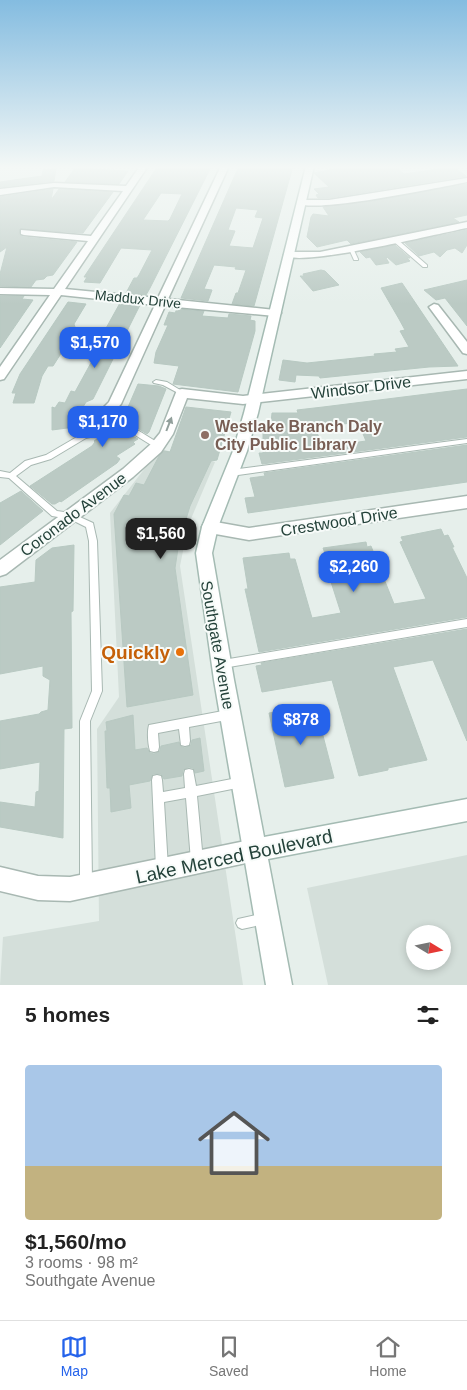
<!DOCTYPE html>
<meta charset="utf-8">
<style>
:root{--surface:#fff;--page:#f6f6f6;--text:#222;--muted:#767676;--line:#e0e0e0;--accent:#2563eb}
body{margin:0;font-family:Helvetica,sans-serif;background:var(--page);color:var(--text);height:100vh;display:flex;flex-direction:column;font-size:19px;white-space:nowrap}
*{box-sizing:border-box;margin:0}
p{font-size:16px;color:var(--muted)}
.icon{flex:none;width:28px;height:28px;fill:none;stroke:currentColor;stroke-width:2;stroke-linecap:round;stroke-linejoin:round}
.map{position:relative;height:985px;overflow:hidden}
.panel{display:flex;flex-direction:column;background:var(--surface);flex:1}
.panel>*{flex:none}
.needle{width:32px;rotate:100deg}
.controls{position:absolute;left:406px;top:925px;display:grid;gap:10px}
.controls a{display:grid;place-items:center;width:45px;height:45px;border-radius:50%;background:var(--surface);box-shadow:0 2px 8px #0003;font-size:25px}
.price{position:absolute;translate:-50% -42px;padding:0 11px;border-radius:10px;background:var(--accent);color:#fff;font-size:16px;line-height:32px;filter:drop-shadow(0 1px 2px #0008)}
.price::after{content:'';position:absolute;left:50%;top:30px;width:15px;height:11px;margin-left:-8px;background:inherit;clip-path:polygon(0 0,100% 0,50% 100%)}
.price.active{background:#222;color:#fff}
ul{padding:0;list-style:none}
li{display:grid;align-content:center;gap:10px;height:265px;padding:0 25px}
li span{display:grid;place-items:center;height:155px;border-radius:5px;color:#555}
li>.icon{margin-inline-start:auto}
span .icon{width:90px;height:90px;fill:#fffc;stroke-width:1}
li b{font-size:21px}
h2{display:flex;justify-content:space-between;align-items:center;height:60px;padding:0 25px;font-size:21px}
.menu{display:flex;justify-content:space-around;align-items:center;height:70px;border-top:1px solid var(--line);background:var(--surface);font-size:14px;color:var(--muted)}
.menu a{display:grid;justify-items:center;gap:2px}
.menu .active{color:var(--accent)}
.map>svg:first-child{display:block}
.built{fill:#d4dfda;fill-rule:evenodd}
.building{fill:#bbcac4;stroke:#b8c9c2;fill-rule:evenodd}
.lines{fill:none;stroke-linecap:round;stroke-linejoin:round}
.lane-casing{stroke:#a8b8b2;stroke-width:2}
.street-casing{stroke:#a8b8b2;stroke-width:3}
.secondary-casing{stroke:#a4bbb3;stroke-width:3}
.lane{fill:#fff;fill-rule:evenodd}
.street{fill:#fff;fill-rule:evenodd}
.secondary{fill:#fff;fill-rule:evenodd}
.oneway{fill:#92a09c}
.education-dot{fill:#8d6e63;stroke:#f7fbf9;stroke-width:2}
.food-dot{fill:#e8710a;stroke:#f7fbf9;stroke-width:2}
.labels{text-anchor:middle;stroke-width:4;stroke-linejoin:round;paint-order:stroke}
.far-street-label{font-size:14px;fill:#24423a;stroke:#f7fbf9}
.street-label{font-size:16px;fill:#24423a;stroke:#f7fbf9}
.education-label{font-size:16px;font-weight:bold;fill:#785e54;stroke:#f7fbf9;text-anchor:start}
.near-food-label{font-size:19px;font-weight:bold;fill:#c56008;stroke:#f7fbf9;text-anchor:end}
.near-street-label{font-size:19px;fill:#24423a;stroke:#f7fbf9}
</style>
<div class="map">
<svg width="467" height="985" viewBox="0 0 467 985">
<rect width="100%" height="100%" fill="#e6efeb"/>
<path class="built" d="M160,449L215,462L188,526L180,566L243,985H0L3,937L99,921L97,729L119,697L110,513Z
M467,855V985H328L307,888ZM415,934H442V961H415Z"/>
<path class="building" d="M158,166L211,167L150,288L146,295L126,293L134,278H137L139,275L152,250L121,248L100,283L84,282L87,277H84ZM161,193L182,194L170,219L168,221L143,220Z
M239,166L279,168L280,166H293L254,306L232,304L236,293H238L246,270L235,269L236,267L214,265L204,289L212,290L208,301L181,298ZM236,208L258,210L255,217L263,218L253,248L229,246L235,231L228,230Z
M348,166H394L404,174L438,169L435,166H453L466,176L329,198H318L316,195L319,194L314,189L329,187L314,173Z
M75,168L91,169L128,171L119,184L65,182Z
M56,169L54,181L0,187V182L42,176L43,170Z
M467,184V215L453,218L459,222L351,244L347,240L317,247L307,237L311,217L313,214L329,216L323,207L379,200Z
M53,189L51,200L59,189L113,192L83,233L20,229L19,235L23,237L77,242L53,275L47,276L44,279L36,280L31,287L0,286V274L7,247L0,252V197Z
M467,230V245L462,253L455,248L447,250L440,257L434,252L419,256L405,243Z
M395,245L410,258H407L410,261L396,265L387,257L386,258L389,263L376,265L370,257L366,258L360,252Z
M321,270L325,271L339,285L313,291L300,276H304L303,274Z
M467,280V326L445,298L436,300L424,290Z
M402,283L458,366L429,367L320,378L319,376L296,375L295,382L279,380L283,360L307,363L375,356L374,354L397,352L395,349L409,347L400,331L405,330L399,319L381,288Z
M0,296H24L22,299L33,300L0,348Z
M68,302L86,304L74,324L76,330L53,366H48L42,376L34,403H13L16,393H12L20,374Z
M120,303L140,305L93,399L86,402L77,417V423L75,424V427L52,430V407L55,408L59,402L65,403L71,391L75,392L104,339H100Z
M177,309L204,311L202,316L228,318L229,314L251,316L250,320L255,321V331L238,392L173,384L179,366L154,363L156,352L168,325H164L169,312L175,313Z
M138,384L159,386L166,389L149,432L147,434L139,429L133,430V436L138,439L133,442L135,444L116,456L120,459L117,463L61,502L60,501L55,504H52L30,486L92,446L95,442L94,441L126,420L122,421Z
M467,389V437L262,464L259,453H263V433H270L272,413H298L297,410L323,407ZM358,422L366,441L323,447L315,428Z
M186,407L231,412L217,460L211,461L190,506L179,542L175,568L193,695L127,707L114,514L124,495L129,496L136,483L144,485L159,456L164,451L170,452Z
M467,445V482L248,513L245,498L255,497L250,478L265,476L264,473Z
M21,491L43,511L0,545V503Z
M441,529L444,536L448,535L454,547H452L467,578V617L259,652L245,589H248L243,558L289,553L290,559H295L312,618L341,613L323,557L326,556L323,548L366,542L367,547L371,546L394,604L426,599L400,542L403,541L401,537Z
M74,545L73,611L71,612L72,728L64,729L63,838L0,827V802L35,807L36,792L39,791L40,762L0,769V721L39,714L41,712L48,710L50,680L43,676V666L0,674V587L35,582L36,560L52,548Z
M467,629V741L433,660L393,667L427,760L388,768V770L359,776L332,680L262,692L256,666L262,665L261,663Z
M315,705L334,778L285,787L269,713Z
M133,715L135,750L147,748L150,753L154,754L160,751L161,746L179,742L180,746L185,748L191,745L192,740L200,738L204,771L195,773L193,768L189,767L183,770L182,776L164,779L161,774H153L150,781L129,785L131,808L111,812L110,788H107L105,731H107L106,722Z"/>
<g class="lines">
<defs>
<path id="lane" d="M393,239H397L427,265V267H423L393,241Z
M349,248H353L358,259V260H354L349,249Z
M156,380L167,382L185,393L184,394H180L163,385L154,383L153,382Z
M100,414H104L106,425L99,435L86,438L51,459L31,465L16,476L57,511L71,513L93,523L97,541L102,691L90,721L92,882L90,886L86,888L82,886L80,882V721L92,691L89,541L86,527L70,519L52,516L9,478L0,477V471L10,473L25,461L46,455L82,434L95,431L100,425L99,416Z
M135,431H139L160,444L161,446L160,448H156L135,435L134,433Z
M467,439V443L231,476L227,473L231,470Z
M467,619V627L223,668L220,667L218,664L220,661L223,660Z
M228,710L232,711L233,715L232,719L189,727L190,741L189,745L185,746L181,745L179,729L158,733L159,747L158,751L154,752L150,751C148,744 147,732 149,725Z
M189,769L193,770L196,786L242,777L246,778L247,782L246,786L242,787L197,796L203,861L201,865L197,867L193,865L191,861L186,798L164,802L168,868L166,872L162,874L158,872L156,868L152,780L153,776L157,775L161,776L162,780L163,792L185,788L184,774L185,770Z
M265,913L269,915L271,919L269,923L242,929L238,927L236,923L238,919Z"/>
<path id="street" d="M140,166H148L65,289L158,298L221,166H229L168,299L275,310L281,313L275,316L165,306L121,404L107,419H97L95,416L109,402L155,305L61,295L4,379L0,380V367L50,295L0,294V288L54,289L88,241L24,235L21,234V230L91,236L123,191L54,187L0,195V189L54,183L126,186Z
M467,178V182C442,187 312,214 298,203L302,200H329Z
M467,222V228C440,233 299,268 284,255L289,252H320Z
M434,304L438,305L467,342V354L463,353L429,307Z
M467,371V379L243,404L187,398L173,434L161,452L133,477L6,574L0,576V560L123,469L151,444L160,433L177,390L182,389L243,396Z
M467,496V508L249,540L210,533L204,531L202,527L204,523L210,521L249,528Z
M255,839L263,842L266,850L263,858L255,861L70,901L38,900L0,891V867L38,876L70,877Z"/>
<path id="secondary" d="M306,166H314L258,413L247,451L218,527L212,553L234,680L264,837L467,799V821L268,859L292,985H266L214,680L196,553L202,527L233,451L244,413Z"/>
</defs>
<use href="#lane" class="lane-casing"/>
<use href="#street" class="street-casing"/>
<use href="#secondary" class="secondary-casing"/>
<use href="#lane" class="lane"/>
<use href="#street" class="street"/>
<use href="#secondary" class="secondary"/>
</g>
<defs><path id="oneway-solid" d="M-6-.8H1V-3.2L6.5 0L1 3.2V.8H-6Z" transform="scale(1.25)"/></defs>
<use class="oneway" href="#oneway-solid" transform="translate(169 424) rotate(-69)"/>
<linearGradient id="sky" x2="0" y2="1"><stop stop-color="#84bce0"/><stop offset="0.55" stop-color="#f4f8f6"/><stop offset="1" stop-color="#f4f8f6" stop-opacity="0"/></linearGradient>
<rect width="467" height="304" fill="url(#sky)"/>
<circle class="education-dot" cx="205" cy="435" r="5"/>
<circle class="food-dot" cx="180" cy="652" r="5"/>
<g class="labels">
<g class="far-street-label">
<text transform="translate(138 299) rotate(6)" y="5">Maddux Drive</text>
</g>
<g class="street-label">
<text transform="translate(361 387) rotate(-7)" y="6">Windsor Drive</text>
<text transform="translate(73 514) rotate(-37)" y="6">Coronado Avenue</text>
<text transform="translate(339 521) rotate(-9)" y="6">Crestwood Drive</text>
<text transform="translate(218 645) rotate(80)" y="6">Southgate Avenue</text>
</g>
<g class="education-label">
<text x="215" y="432">Westlake Branch Daly<tspan x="215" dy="18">City Public Library</tspan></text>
</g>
<g class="near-food-label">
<text x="170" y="659">Quickly</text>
</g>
<g class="near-street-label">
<text transform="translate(234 856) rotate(-12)" y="7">Lake Merced Boulevard</text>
</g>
</g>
</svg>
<div class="controls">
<a><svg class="needle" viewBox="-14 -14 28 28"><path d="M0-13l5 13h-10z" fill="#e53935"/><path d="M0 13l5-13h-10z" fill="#767676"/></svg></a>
</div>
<b class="price" style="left:95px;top:369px">$1,570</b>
<b class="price" style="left:103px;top:448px">$1,170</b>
<b class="price active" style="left:161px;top:560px">$1,560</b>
<b class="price" style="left:354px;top:593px">$2,260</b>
<b class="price" style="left:301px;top:746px">$878</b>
</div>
<section class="panel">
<h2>5 homes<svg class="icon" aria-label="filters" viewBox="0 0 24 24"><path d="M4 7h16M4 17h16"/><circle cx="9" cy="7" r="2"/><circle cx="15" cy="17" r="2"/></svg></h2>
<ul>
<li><span style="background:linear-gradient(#a9c7e8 65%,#c2b280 0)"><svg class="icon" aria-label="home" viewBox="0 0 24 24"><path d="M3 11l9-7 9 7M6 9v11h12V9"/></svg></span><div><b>$1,560/mo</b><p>3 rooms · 98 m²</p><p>Southgate Avenue</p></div></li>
</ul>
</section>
<nav class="menu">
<a class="active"><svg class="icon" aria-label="map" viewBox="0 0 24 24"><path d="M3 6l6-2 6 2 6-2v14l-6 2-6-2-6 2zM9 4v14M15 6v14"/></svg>Map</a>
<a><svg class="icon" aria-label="saved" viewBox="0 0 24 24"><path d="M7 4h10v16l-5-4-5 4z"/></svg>Saved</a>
<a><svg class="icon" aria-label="home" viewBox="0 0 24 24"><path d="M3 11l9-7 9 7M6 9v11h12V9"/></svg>Home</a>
</nav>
